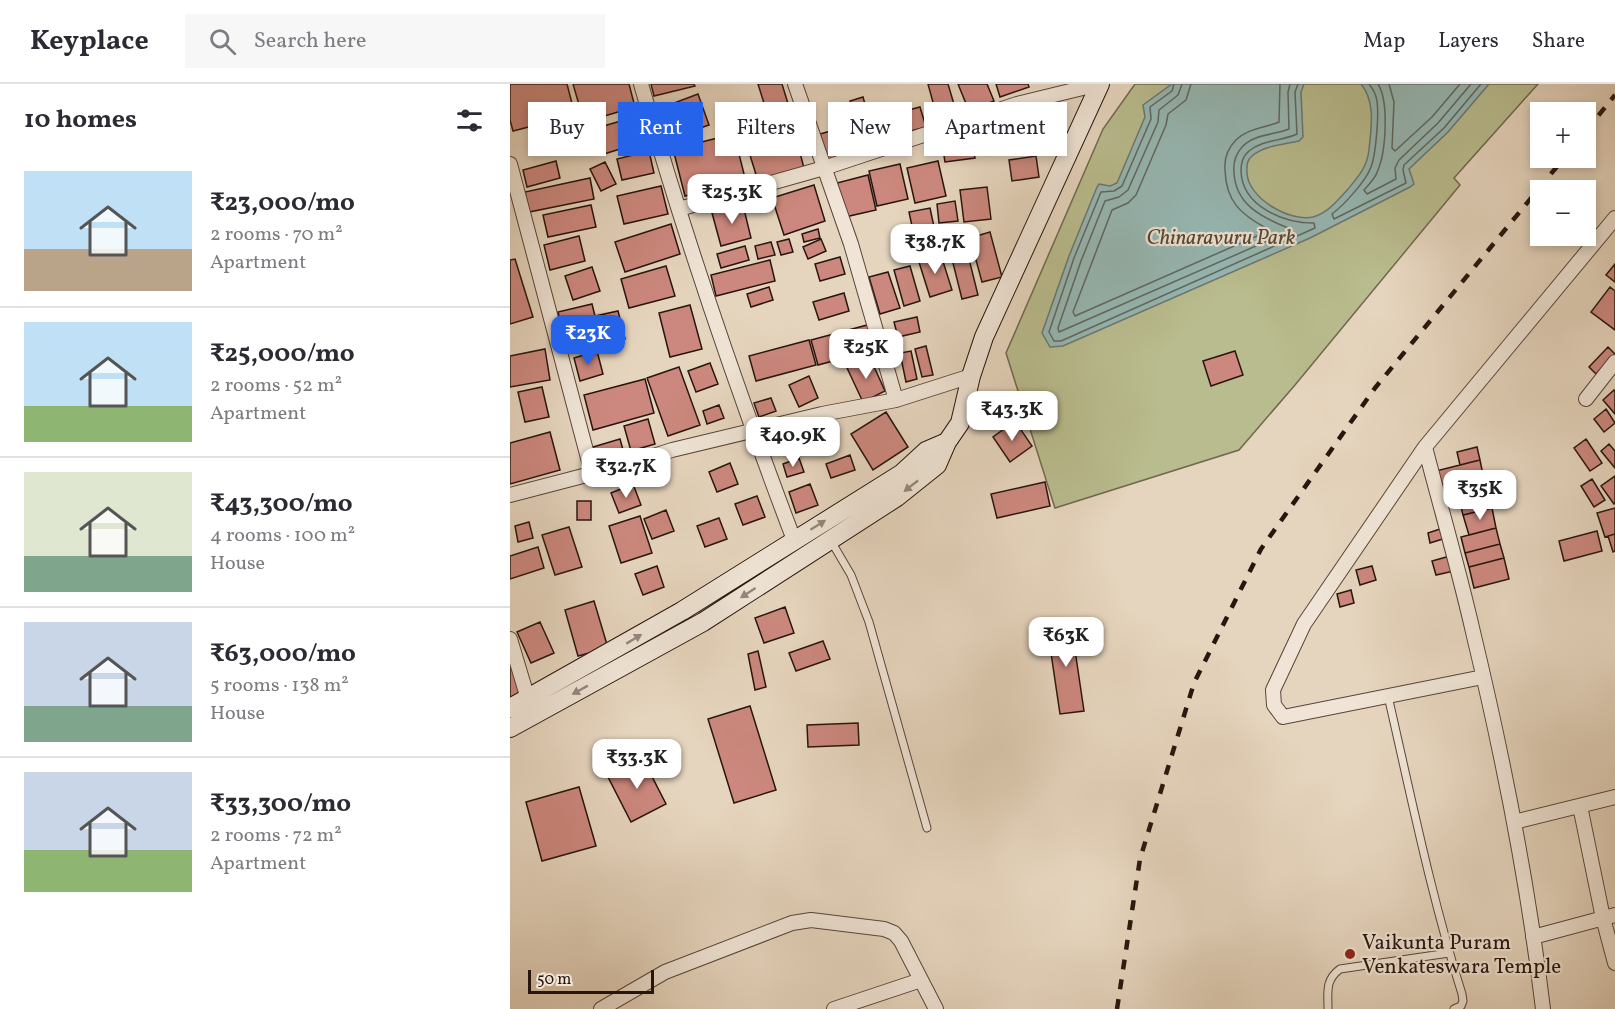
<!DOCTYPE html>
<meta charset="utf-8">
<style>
:root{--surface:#fff;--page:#f7f7f7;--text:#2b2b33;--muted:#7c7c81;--line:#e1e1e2;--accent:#2563eb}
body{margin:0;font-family:Vollkorn,serif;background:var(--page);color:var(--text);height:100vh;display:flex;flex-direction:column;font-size:22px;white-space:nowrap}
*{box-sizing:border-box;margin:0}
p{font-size:20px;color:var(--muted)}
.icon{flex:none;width:33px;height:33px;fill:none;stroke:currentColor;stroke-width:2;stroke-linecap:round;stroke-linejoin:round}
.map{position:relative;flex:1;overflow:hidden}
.sheet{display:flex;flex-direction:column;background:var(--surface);width:510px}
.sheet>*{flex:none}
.banner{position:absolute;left:18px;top:18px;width:570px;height:54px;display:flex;gap:12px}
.tools{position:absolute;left:1020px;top:18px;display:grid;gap:12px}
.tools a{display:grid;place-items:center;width:66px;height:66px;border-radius:0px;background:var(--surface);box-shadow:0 3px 9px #0003;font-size:30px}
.scale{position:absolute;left:18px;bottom:15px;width:126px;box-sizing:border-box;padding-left:6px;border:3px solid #28150e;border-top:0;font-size:16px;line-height:21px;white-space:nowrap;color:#28150e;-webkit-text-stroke:4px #efe4d5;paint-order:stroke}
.price{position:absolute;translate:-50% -51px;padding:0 14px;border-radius:12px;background:#fff;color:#222;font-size:20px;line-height:39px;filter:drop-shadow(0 2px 3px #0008)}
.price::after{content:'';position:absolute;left:50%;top:36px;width:18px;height:14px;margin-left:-9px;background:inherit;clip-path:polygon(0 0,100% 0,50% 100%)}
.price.active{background:var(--accent);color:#fff}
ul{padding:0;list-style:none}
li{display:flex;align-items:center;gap:18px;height:150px;padding:0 24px}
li+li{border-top:2px solid var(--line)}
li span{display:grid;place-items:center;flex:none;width:168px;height:120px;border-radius:0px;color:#555}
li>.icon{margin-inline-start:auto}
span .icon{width:72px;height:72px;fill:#fffc;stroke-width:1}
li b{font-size:26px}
h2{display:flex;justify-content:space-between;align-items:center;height:72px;padding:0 24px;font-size:26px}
.pill{padding:0 21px;border-radius:0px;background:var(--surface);box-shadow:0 3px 9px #0003;font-size:21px;line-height:54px}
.pill.active{background:var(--accent);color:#fff}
header{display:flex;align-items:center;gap:36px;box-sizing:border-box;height:84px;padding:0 30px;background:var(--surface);border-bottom:2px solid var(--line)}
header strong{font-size:28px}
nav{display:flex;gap:33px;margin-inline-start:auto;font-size:21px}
.search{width:420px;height:54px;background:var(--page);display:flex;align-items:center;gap:15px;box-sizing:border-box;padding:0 21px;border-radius:0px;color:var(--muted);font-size:22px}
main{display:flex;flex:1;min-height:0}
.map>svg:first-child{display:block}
.green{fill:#b9bc8e;stroke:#70684e;stroke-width:1.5}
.water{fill:#96b8b4;stroke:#6a7772;stroke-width:1.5}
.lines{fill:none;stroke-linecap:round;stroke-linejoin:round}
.shore{stroke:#5f6661;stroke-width:1.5}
.building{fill:#cc887e;stroke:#28150e;stroke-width:1.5}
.lane-casing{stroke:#58453a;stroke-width:9}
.street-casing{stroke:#58453a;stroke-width:16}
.secondary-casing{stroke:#28150e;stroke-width:20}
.lane{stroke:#efe4d5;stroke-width:7}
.street{stroke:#efe4d5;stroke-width:14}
.secondary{stroke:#efe4d5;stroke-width:18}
.rail{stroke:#28150e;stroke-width:4.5;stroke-dasharray:10 10;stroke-linecap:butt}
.oneway{fill:#95877b}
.poi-dot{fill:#8f2418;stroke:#efe4d5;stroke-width:2}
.labels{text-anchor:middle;stroke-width:4.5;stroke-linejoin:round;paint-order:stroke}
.park-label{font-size:21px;font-style:italic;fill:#544734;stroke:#efe4d5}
.poi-label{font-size:21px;fill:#28150e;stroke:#efe4d5;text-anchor:start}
</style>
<header>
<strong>Keyplace</strong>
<div class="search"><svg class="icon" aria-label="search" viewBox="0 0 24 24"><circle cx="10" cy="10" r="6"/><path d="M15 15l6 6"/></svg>Search here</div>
<nav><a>Map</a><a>Layers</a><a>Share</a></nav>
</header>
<main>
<section class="sheet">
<h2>10 homes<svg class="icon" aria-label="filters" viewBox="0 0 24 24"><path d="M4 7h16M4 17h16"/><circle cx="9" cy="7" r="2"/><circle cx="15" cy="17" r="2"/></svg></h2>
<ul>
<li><span style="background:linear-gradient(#bfe0f5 65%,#b9a48a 0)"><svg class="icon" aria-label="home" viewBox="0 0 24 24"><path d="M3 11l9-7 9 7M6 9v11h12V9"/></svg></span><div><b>₹23,000/mo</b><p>2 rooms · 70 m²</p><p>Apartment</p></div></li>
<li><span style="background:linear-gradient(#bfe0f5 70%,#8fb573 0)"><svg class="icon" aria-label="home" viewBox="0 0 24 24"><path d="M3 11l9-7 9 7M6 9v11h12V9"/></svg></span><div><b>₹25,000/mo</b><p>2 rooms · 52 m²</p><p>Apartment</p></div></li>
<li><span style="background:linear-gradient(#dfe7d0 70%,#7fa58c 0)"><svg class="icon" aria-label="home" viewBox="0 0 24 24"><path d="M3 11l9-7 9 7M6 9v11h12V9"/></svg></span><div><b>₹43,300/mo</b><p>4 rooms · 100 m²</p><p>House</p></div></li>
<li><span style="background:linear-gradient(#c9d6e8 70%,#7fa58c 0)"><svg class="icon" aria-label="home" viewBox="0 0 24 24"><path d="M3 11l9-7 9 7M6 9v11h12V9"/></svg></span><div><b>₹63,000/mo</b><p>5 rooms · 138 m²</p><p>House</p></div></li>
<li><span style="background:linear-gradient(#c9d6e8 65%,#8fb573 0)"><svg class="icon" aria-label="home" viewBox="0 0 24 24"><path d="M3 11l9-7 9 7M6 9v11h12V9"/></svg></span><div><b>₹33,300/mo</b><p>2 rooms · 72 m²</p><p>Apartment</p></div></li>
</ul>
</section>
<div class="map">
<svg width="1105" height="925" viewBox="0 0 1105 925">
<rect width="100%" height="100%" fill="#e6d5be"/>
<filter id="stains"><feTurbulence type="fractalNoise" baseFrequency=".00333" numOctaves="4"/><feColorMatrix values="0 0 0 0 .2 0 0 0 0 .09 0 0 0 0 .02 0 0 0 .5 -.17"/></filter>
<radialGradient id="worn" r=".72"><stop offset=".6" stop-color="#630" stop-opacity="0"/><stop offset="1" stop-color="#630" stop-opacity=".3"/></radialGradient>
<path class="green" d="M625,0H1028L944,94L950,101L785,301L729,366L545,424L496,269L593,45Z"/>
<path class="water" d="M662,0H794L791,8L793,53L789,57C775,60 753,62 742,72C736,77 737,82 737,89C738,114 779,138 803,133C818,129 828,116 838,105C849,92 857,83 859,66C861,44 866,18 851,0H979L938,48L899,85L904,100L900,103L800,154L553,262L540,263L532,249L559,172L587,103L589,100L600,102L607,99L635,33L633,21Z"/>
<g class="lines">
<path class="shore" d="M664,0L662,7L640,23L641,35L612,102L604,107L591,108L564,174L539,248L544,257H551L805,144L804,139C774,139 733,123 731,88C731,80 732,73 739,67C752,56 772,57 787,50L785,8L788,0
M672,0L668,11L649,26L648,38L618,106L609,113L595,117L571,177L548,244L549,248L778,148V144C751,133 725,120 724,88C723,78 725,71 732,63C744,50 764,51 779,45L778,8L780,0
M681,0L676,16L658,30L656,41L626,111L618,119L602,126L563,228L565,232L756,148V144C730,130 716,117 715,86C714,74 718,64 726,56C738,44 755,44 769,38L770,0
M859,0C863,5 866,10 867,17C869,31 866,70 861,83C856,97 834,121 822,130L824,135L896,99L893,86L894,81L934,44L971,0
M868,0C879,17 876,67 868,86C866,94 859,100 854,106L857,110L886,95L885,84L889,76L928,39L961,0
M879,0L884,18L882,64L885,67L922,33L950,0"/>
</g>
<path class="building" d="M0,0H57L65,31L3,47L0,36Z
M63,0H119L125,23L74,38Z
M141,0H184L185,2L144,12Z
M248,0H272L280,26L258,32Z
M418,0H438L446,27L427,33Z
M448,0H477L484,17L459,27Z
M486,0H518L519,3L490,13Z
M188,10L199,41L161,54L151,24Z
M353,13L366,59H352L340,17Z
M410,23L416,43L386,51L380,31Z
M547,28L549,51L533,52L531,29Z
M125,33L132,58L91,71L83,45Z
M525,35L530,68L513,71L508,38Z
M331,44L339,72L318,78L310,50Z
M224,50L236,98L175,112L163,65Z
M286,54L294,84L248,97L239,68Z
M463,60L465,74L435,78L433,65Z
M139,67L144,89L112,96L107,75Z
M526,72L529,93L502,97L499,76Z
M46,77L50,94L17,103L13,86Z
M428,77L436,112L405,119L397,84Z
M95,78L106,100L91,107L80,85Z
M390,80L398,115L367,122L359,87Z
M358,91L366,126L335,133L327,99Z
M80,94L84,115L19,128L15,108Z
M304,101L315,137L274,151L262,114Z
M151,102L158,130L114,140L107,112Z
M477,103L481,135L454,138L450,106Z
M445,117L448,137L429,139L427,120Z
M81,121L86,143L38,153L33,131Z
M233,121L241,154L211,162L202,129Z
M420,124L427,157L406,161L399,128Z
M161,140L170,170L115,188L105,158Z
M308,145L310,154L294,158L292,150Z
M480,148L492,193L472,198L460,154Z
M69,152L75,177L40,186L34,161Z
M279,155L283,168L271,171L267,158Z
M311,155L316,167L298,175L293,163Z
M261,158L265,171L248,175L245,162Z
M235,162L239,176L211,184L207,170Z
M456,163L468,211L452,215L440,167Z
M430,168L442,206L420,213L408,175Z
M330,173L335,190L310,197L305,180Z
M5,175L23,233L0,240V176Z
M260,176L265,197L206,212L201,191Z
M1105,180V198L1096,191Z
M156,182L165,212L119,224L111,195Z
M400,182L410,217L394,222L384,186Z
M82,183L90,207L63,216L55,192Z
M378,188L390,224L370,230L359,193Z
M259,203L263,216L241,223L237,210Z
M1100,203L1105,207V246L1081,228Z
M334,209L339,227L309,236L303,218Z
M82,220L85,232L108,227L115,255L58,269L48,228Z
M180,221L192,265L160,273L149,229Z
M407,233L410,248L388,253L384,238Z
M361,240L368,265L308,281L301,256Z
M299,256L306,281L246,297L239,272Z
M416,262L423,291L412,293L405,265Z
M1098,263L1105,270L1086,290L1079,283Z
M35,265L40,296L0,303V272Z
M87,267L93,290L70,297L64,274Z
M401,267L407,295L396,298L390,269Z
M725,267L733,291L701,302L693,277Z
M360,274L375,307L353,318L337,284Z
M200,279L208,300L186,308L178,287Z
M169,283L190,341L158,352L137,294Z
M299,292L308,314L289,323L279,301Z
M135,295L144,329L83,346L74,311Z
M32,303L39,333L15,338L8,308Z
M1104,306L1105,308V330L1093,316Z
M261,314L266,327L249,333L244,319Z
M209,321L214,334L197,340L193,327Z
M1096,325L1105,339L1094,348L1084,335Z
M376,328L398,363L363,386L341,350Z
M138,335L145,360L121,367L114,342Z
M505,337L522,362L500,378L483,353Z
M40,348L50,386L0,400V359Z
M110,355L115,373L88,381L83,363Z
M1076,355L1092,379L1080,387L1064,364Z
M1099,360L1105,367V384L1091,367Z
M967,363L970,376L950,381L947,368Z
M340,371L345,386L321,394L316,380Z
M289,374L294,388L277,393L273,380Z
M970,376L973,391L930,401L926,387Z
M220,379L228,400L207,408L199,388Z
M973,391L982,424L953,431L945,398Z
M1105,392V419L1104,420L1091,402Z
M1082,395L1095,416L1084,423L1071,402Z
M535,398L540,422L487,434L481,410Z
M123,400L131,421L109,429L101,409Z
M300,400L308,421L286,429L279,408Z
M247,412L255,433L233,441L225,420Z
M67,417H81V436H67Z
M982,424L986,444L959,451L953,431Z
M1105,424V450L1095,453L1087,429Z
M156,426L164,447L142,455L134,435Z
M130,432L142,469L111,479L99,442Z
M209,434L217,455L195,463L187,442Z
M19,438L23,454L8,458L5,442Z
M59,443L72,483L45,491L32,451Z
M933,444L936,454L920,459L918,449Z
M986,444L990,460L955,469L951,453Z
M1087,447L1092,467L1054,477L1049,457Z
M1105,450V467L1103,468L1098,452Z
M990,460L994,474L959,483L955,469Z
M28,463L34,484L0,495V472Z
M940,472L944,487L926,491L922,477Z
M994,474L999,495L964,504L959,483Z
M147,482L154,503L133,511L125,490Z
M862,482L866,496L850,501L846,486Z
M841,506L844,519L830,523L827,510Z
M84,517L98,564L68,572L55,526Z
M275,523L284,549L254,559L245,534Z
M30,538L44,569L21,579L7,548Z
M561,539L574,627L550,630L537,542Z
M313,557L320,575L286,587L279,569Z
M248,567L256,603L245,606L238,570Z
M0,578L13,613L0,618Z
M240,622L266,706L224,719L198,635Z
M348,639L349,661L298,663L297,641Z
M133,675L156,720L121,738L98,693Z
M69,703L86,762L32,777L16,718Z"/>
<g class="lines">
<defs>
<path id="lane" d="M321,457L341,491L359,538L417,744
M878,612C901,712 921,812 952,910L953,917L951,922L944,925
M818,925C818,908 815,896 830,885L939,869"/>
<path id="street" d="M131,0C175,154 227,306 284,456
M285,0L341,160L386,316
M0,80L82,389
M169,125L314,84L507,20L589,0
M1076,315L1105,278
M915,363L794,540L763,606L764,621L773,633L973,593
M0,411L119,380L162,366L312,330L386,316L461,292
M0,555L18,615
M1070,722L1093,834L1105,879
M1004,738L1105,713
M1023,853L1105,831
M91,925L155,888L282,839L301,836L374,845L384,849L391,857L426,925
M324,925L411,896
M1033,925C1018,798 993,673 963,548C949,486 931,425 915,363L1105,134"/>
<path id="secondary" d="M0,624L172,527L391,390L416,367L437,358
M0,644L193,538L387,413L427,381L437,358L450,339L461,292L474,253L590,0"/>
</defs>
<use href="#lane" class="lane-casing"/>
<use href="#street" class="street-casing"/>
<use href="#secondary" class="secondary-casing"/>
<use href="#lane" class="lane"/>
<use href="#street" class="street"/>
<use href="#secondary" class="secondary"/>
<path class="rail" d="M1076,47L1105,11
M607,925L630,775L684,599L751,465L865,304L1054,74"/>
</g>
<defs><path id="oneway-solid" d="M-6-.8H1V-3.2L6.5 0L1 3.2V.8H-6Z" transform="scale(1.5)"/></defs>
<g class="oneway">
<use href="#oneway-solid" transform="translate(401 402) rotate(142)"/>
<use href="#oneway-solid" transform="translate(308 441) rotate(-32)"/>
<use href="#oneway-solid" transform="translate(238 509) rotate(147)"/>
<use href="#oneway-solid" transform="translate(124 555) rotate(-31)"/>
<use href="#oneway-solid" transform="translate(70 606) rotate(151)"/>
</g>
<circle class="poi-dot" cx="840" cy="870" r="6"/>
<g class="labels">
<g class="park-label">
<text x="711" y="160">Chinaravuru Park</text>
</g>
<g class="poi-label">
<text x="852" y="865">Vaikunta Puram<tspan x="852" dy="24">Venkateswara Temple</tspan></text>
</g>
</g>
<rect width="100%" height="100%" filter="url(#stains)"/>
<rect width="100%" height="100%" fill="url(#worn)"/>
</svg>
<div class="tools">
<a>+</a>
<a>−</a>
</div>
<div class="scale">50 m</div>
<b class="price" style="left:222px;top:141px">₹25.3K</b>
<b class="price" style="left:425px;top:191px">₹38.7K</b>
<b class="price active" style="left:78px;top:282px">₹23K</b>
<b class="price" style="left:356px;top:296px">₹25K</b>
<b class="price" style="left:502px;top:358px">₹43.3K</b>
<b class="price" style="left:283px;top:384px">₹40.9K</b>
<b class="price" style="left:116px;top:415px">₹32.7K</b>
<b class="price" style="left:970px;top:437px">₹35K</b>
<b class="price" style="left:556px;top:584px">₹63K</b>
<b class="price" style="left:127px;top:706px">₹33.3K</b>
<div class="banner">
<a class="pill">Buy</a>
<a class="pill active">Rent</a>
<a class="pill">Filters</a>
<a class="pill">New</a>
<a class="pill">Apartment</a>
</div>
</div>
</main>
